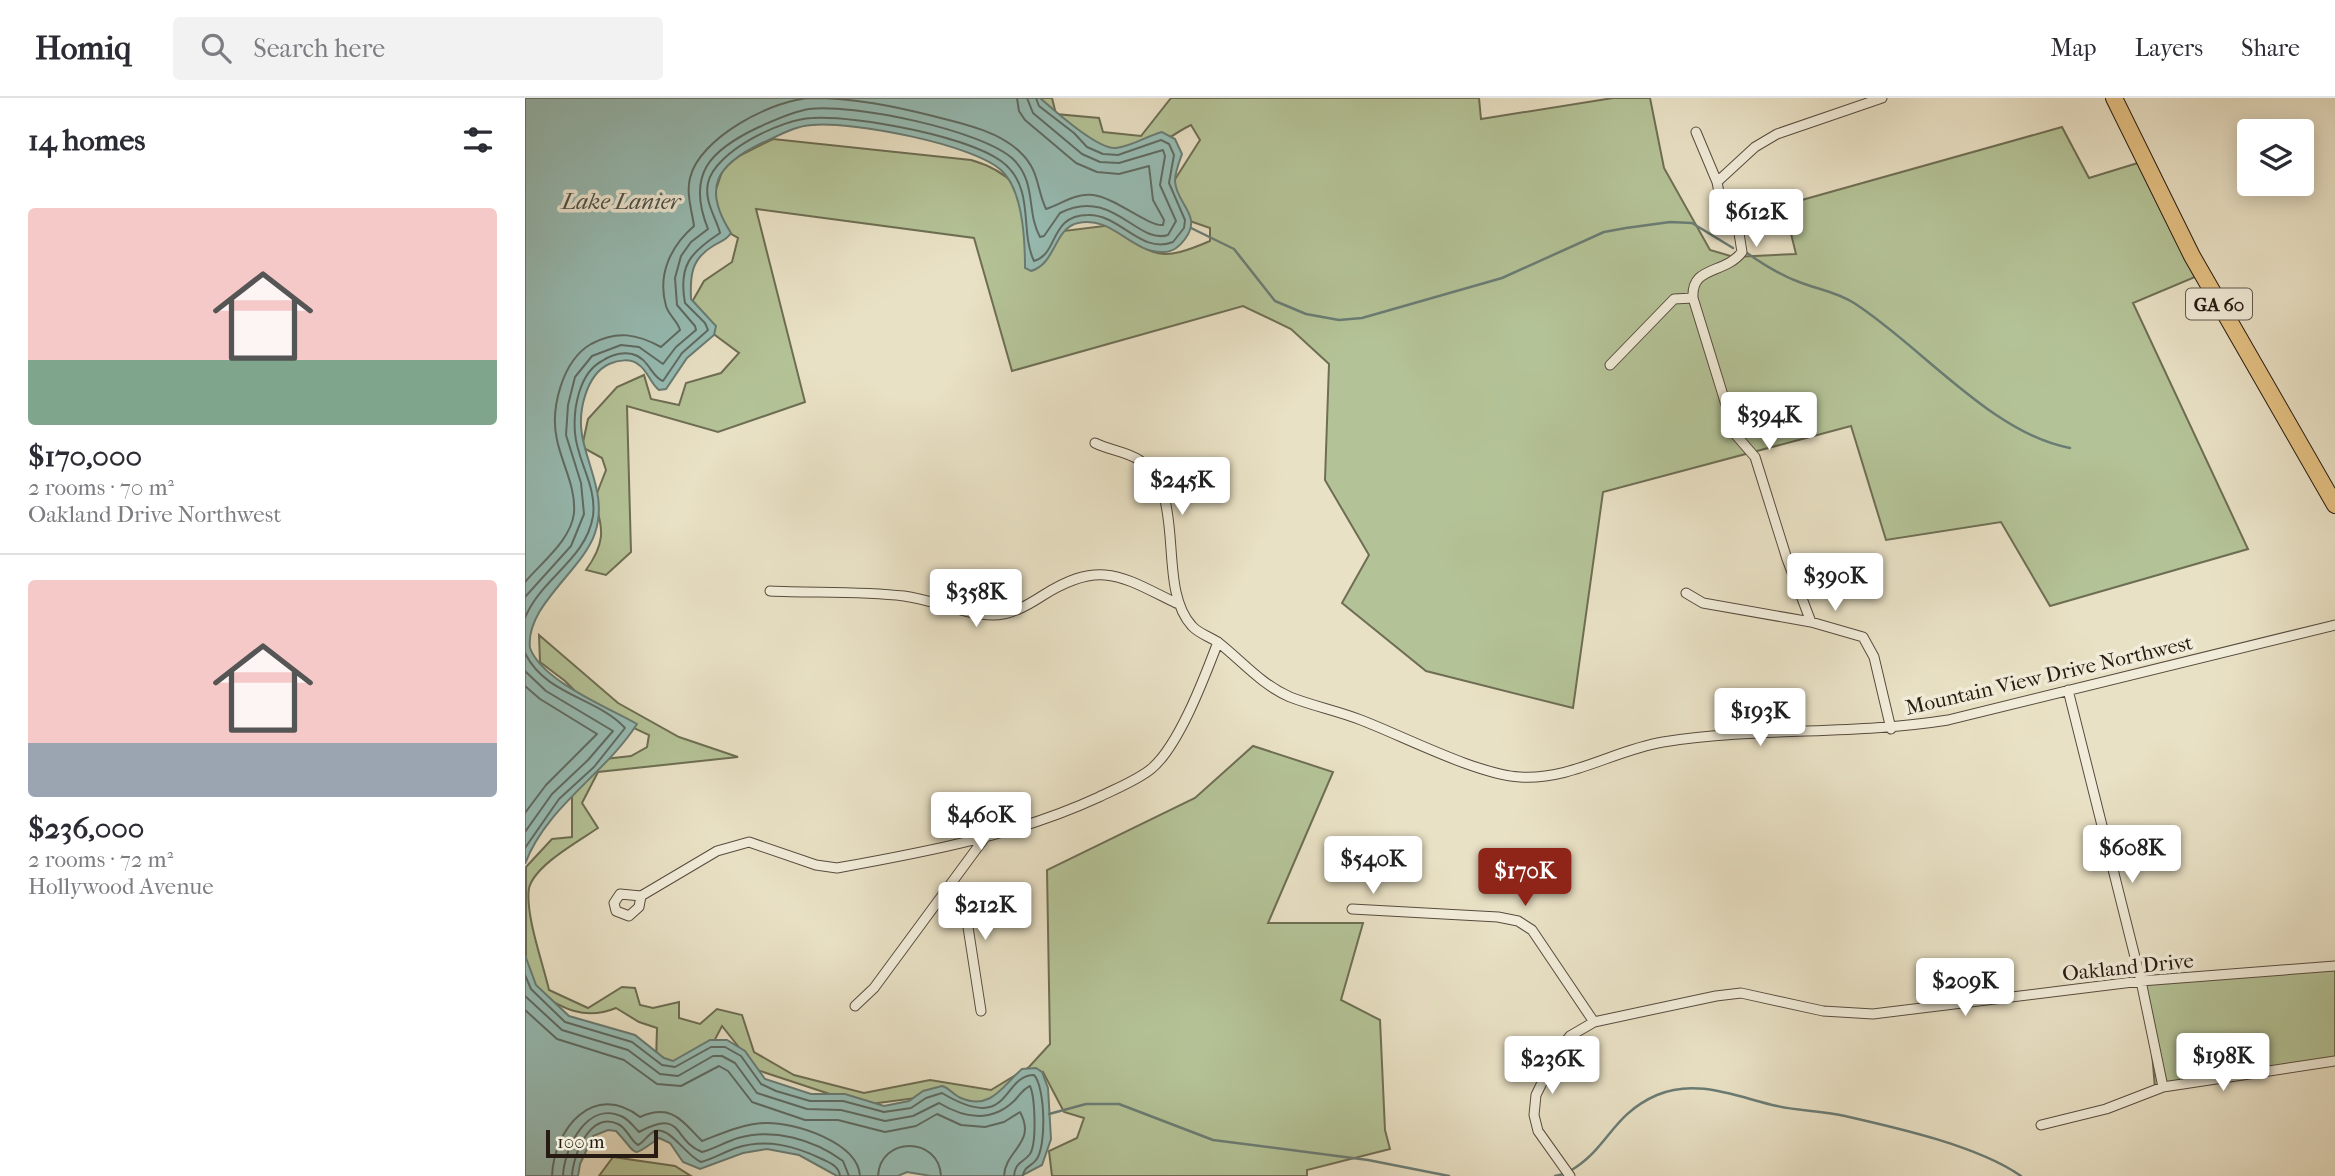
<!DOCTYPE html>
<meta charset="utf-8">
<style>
:root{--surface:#fff;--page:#f2f2f3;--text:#2b2b33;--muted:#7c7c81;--line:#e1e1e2;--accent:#8f2418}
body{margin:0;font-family:"IM FELL French Canon",serif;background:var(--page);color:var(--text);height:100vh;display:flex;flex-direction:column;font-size:26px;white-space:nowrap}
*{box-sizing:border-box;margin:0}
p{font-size:23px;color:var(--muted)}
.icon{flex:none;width:38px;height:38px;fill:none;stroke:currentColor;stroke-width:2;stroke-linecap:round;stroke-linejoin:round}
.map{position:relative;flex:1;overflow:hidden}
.side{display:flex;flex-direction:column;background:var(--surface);width:525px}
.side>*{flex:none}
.buttons{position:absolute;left:1712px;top:21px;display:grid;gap:14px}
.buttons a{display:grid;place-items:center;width:77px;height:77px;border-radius:7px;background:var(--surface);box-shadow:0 4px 18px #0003;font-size:35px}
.scale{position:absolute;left:21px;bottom:18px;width:112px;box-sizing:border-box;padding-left:7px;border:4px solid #271a12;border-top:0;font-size:19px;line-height:24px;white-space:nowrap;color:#271a12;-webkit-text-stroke:5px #f1ecd9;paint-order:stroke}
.price{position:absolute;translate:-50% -60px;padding:0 16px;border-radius:7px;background:#fff;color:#222;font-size:23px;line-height:46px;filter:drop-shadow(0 2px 4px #0008)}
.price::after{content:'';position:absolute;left:50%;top:42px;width:21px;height:16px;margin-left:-10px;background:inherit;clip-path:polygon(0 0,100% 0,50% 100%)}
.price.on{background:var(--accent);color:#fff}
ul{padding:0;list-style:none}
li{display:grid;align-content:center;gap:14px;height:371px;padding:0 28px}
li+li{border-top:2px solid var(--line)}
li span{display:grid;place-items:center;height:217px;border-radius:7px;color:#555}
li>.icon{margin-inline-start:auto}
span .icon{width:126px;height:126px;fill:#fffc;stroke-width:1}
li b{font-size:30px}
h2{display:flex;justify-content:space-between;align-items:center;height:84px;padding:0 28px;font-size:30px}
header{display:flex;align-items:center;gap:42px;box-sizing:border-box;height:98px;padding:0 35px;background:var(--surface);border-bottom:2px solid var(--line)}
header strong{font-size:33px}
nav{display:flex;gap:38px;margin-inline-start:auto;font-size:24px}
.search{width:490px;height:63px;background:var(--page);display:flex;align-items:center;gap:18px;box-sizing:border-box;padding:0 24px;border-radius:7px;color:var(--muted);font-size:26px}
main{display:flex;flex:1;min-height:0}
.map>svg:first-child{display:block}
.green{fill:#b4c397;stroke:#6e6e54;stroke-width:2}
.water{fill:#97bdb5;stroke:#6a7c74;stroke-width:2}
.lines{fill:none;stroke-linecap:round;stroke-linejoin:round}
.shore{stroke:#5f6c64;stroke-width:2}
.stream{stroke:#6a7c74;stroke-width:2.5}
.street-casing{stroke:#584c3f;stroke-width:11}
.highway-casing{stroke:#271a12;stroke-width:18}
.street{stroke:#f1ecd9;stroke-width:9}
.highway{stroke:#e4c082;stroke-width:16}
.labels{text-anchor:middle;stroke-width:7;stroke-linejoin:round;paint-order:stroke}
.shield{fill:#f1ecd9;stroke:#64594e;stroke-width:2}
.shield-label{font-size:19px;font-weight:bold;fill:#271a12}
.street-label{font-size:21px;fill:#271a12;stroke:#f1ecd9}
.water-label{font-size:23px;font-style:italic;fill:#4e534b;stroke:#f1ecd9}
</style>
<header>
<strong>Homiq</strong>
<div class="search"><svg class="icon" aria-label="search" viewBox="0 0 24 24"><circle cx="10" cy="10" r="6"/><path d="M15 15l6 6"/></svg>Search here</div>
<nav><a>Map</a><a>Layers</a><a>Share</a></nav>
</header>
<main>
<section class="side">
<h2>14 homes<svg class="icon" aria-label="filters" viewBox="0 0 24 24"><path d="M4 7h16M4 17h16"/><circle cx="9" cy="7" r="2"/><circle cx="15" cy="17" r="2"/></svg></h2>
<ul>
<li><span style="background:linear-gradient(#f6c9c9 70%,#7fa58c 0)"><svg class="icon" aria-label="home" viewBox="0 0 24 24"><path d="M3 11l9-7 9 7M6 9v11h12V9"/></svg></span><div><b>$170,000</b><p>2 rooms · 70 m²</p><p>Oakland Drive Northwest</p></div></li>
<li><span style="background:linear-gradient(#f6c9c9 75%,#9aa5b1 0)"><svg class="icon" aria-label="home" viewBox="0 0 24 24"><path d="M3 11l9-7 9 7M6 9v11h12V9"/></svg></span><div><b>$236,000</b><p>2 rooms · 72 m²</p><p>Hollywood Avenue</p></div></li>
</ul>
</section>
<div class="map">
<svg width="1810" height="1078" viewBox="0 0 1810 1078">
<rect width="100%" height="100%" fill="#e9e1c5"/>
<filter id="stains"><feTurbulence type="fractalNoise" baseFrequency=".00286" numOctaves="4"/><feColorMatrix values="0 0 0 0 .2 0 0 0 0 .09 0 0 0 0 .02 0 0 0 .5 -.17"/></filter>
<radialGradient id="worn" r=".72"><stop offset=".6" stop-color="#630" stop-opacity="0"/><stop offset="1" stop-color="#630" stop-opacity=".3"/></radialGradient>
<path class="green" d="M476,0H527L531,16L574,20L578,34L616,38L646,0H954L956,21L1088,0H1125L1139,70L1185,152L1209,159L1271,156L1259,107L1537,29L1564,80L1616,64L1670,179L1608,205L1723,451L1525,508L1476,424L1361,442L1326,328L1078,394L1048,610L901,573L817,505L844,457L800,382L804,266L766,231L718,208L487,273L449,140L231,111L280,304L193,334L102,308L106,454L81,477L61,472C79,447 80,432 69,403L81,372L77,360L57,349L63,321L92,289L119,277L126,301L154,307L161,285L196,275L214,255L190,237L167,204L179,183L207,164L213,140L196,130L187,103L200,65L248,41L446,62C489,74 502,99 523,135L587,127C629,160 636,164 685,143V130L653,119L640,97L675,42L666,27C641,39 630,54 602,63Z
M14,537L93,605L154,639L213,659L73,674L57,705L73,730C54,743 10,767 4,790C0,817 18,865 24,892L63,910L97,889L110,890L115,907L128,910L154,904V920L175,926L192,911L217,917L229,954L269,977L339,995L405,982L466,992L504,969L525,946L522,772L670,700L728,648L808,674L743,825H838L816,902L855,922L860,1032L865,1051L782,1072V1078H527L524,1053L552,1040L559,1020L539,1014L518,974L487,998L440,1010L421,996L338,1007L232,972L197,928L186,949L164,970L131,964L132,930L114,924L91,910C55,925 32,906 1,888V769L27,741L47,739V684L71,662L106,658L122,649L124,637L68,611L40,583L15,564Z
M1810,868V961L1630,990L1621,883Z
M88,1059L150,1068L166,1078H74Z"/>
<path class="water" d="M0,0H515C530,13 573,52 591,50C607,48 622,38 637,34L650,41L657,56C654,64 650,74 650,83C651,106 678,117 660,141C654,149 648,154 638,154C606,155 587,117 553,125C529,130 531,166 506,173L500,170C500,142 498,93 477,73C449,46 326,23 287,27C269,28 253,38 237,45C191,67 177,90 206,135C201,143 195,143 188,148C166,161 165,178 166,201L191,228L189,237L162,260L141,291L134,292C125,285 123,273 114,267C106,260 93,262 84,266C61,277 53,313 57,337C63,371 82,399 70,435C58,472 0,508 5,550C17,583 82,609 112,626C80,676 21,709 0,766Z
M0,857L11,887L44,918L110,937L139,960L148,963L185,942H202L220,953L240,981L286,996H320L359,1008L384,1003L398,993L417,988C425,990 428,997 436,1000C466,1013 478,987 497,971L511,970L517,974L523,990L526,1041L517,1067L496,1078H406L382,1074L373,1078H312L274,1057L242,1051L218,1055L175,1071L158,1064L145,1045L134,1040C104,1061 115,1058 91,1033L83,1032L68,1038L55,1066L53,1078H0Z"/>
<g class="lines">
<path class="shore" d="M0,484C17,464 46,442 49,415C51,389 37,366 32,342C25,311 37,263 66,246C92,232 112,236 136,249L155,232C153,223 144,218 141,208C132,176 146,148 169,128C167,113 161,96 165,80C174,40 248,1 287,0C329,0 368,8 408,18C436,25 474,33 495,54C515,73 511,90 521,111C537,106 549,95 568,97C591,100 624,129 638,127L639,122L628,102L624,68L594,76L572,74L551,65L500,22L494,13L492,0
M0,499L46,448L59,416L56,385L41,337L43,307L50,279L67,258L96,247L114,249L138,266L151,249L171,232L170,228L152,207L150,180L156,158L166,144L183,131C161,76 185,52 234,29C250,22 266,14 284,11C326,5 457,32 488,61C512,84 501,114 515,139L519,138L535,115C587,88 612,147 643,137L651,123L635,87L640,58L638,52L594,65L575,64L557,56L508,15L502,0
M0,520C15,481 61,462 68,418C72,388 52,363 50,335C48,311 54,275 77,263C86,257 97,254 107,256C124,260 126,279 138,283L157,255L183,232L180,225L160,205C153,167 166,154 195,135C191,119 179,104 183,85C190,53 257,21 287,20C330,17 452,39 482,68C509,94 495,134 509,163C534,156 524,117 563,117C595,116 616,157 648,144L659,130L660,122L644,85L649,57L644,46L636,42L593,57L578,56L562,49L549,35L514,8L511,0
M0,555C20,597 73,600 100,630L69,669L34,701L0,750
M0,573L21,593L88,633L63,662L27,696L0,734
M0,588L15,601L72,636L21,687L0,715
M0,877L6,891L40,924L107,944L137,967L150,969L186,949H200L216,958L236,986L251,993L285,1003H318L359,1014L386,1010L401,1000L417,995C487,1037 476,977 509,977C520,988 522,1049 511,1062C506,1069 499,1068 498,1078
M0,898L37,932L103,952L135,976L153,978L188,958H197L210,965L232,995L282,1011L316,1012L360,1023L388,1018L414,1005C439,1020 466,1025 489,1003C495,997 498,991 505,988C510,999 512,1045 505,1056C498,1065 490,1064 489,1078
M0,912L32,941L99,962L132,986L156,988L194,968L203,973L227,1004L280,1022H313L360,1034L391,1028L412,1016L436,1027L460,1029L479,1024L495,1014C512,1045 480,1052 479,1078
M27,1078C29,1030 69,983 115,1019C147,1005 157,1023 177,1043C198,1035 218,1026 240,1025C269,1024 333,1044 335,1078
M38,1078C39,1051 62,1001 98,1019C104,1022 109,1029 114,1034C159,1010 147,1042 177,1054C189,1051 200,1044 213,1040C248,1030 288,1041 318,1063L324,1078
M47,1078C48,1057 65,1013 93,1026C102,1030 105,1042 113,1047C119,1044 123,1036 130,1033C145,1028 161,1058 176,1064C188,1061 199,1054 211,1050C241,1040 270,1048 297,1061C305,1065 314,1068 315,1078
M353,1078C355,1038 414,1038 416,1078"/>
<path class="stream" d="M666,130L709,151L750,203L781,216L814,222L837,220L977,180L1079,134L1101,130L1145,124L1167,125L1208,150
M1222,155C1239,167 1255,177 1274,184C1292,191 1312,194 1329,205C1395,247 1467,336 1545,350
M524,1016L561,1006H594L688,1042L843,1062L924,1078
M1045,1073C1084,1050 1086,1017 1132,997C1172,980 1212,999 1252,1008C1274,1013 1298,1013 1320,1018C1373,1030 1453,1048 1496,1078
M1030,1078L1039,1076"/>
<defs>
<path id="street" d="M1171,34L1192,84L1196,105L1213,129L1217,154C1199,177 1166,167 1168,200L1210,336L1230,359L1262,461L1286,524
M1192,84L1230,49L1252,36L1357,0
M1085,267L1149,201L1168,200
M570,345C584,352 603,354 614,362C664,394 630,488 667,528C674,536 686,539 694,545C718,564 737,587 765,599C788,608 813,613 836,622C878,638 953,677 995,679C1047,682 1089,652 1138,644C1233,629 1329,637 1423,622L1810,527
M245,493C289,495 335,493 379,498C409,502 437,516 468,517C486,517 503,507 517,498C575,461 596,478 651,505
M1161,495L1178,505L1286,524L1338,539L1349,559L1366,631
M1543,592L1616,883L1638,989
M422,790L443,829L456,913
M116,798L114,809L104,818L91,813L89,805L95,796L116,798L192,753L224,744L291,767L312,770C401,754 492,737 574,699C590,691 611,683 626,671C654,648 680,578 693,544
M827,811L973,819L993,823L1007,832L1069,924
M330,908L349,890L461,738
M1516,1027L1581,1011L1638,989L1810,963
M1045,1078L1013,1033L1009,1017L1011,997L1032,954L1045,938L1069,924L1191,898L1216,895L1298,913L1348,916L1616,883L1810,868"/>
<path id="highway" d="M1589,0L1667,158L1810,407"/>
</defs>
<use href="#street" class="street-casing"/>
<use href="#highway" class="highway-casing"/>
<use href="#street" class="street"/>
<use href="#highway" class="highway"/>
</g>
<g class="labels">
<rect class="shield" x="1661" y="190.5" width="66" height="31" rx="5"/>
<g class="shield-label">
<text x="1694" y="213">GA 60</text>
</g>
<g class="street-label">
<text transform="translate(1524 577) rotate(-13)" y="7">Mountain View Drive Northwest</text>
<text transform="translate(1603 869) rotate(-6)" y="7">Oakland Drive</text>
</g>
<g class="water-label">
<text x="96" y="111">Lake Lanier</text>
</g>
</g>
<rect width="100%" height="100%" filter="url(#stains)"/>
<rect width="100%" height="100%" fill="url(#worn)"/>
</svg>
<div class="buttons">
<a><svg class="icon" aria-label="layers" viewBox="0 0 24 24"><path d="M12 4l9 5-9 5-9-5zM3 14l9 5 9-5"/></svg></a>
</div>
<div class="scale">100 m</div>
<b class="price" style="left:1231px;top:151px">$612K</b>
<b class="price" style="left:1244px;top:354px">$394K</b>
<b class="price" style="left:657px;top:419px">$245K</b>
<b class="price" style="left:1310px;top:515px">$390K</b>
<b class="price" style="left:451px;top:531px">$358K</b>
<b class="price" style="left:1235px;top:650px">$193K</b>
<b class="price" style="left:456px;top:754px">$460K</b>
<b class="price" style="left:1607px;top:787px">$608K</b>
<b class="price" style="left:848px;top:798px">$540K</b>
<b class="price on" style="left:1000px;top:810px">$170K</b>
<b class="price" style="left:460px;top:844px">$212K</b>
<b class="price" style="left:1440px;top:920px">$209K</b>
<b class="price" style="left:1698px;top:995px">$198K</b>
<b class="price" style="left:1027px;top:998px">$236K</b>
</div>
</main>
